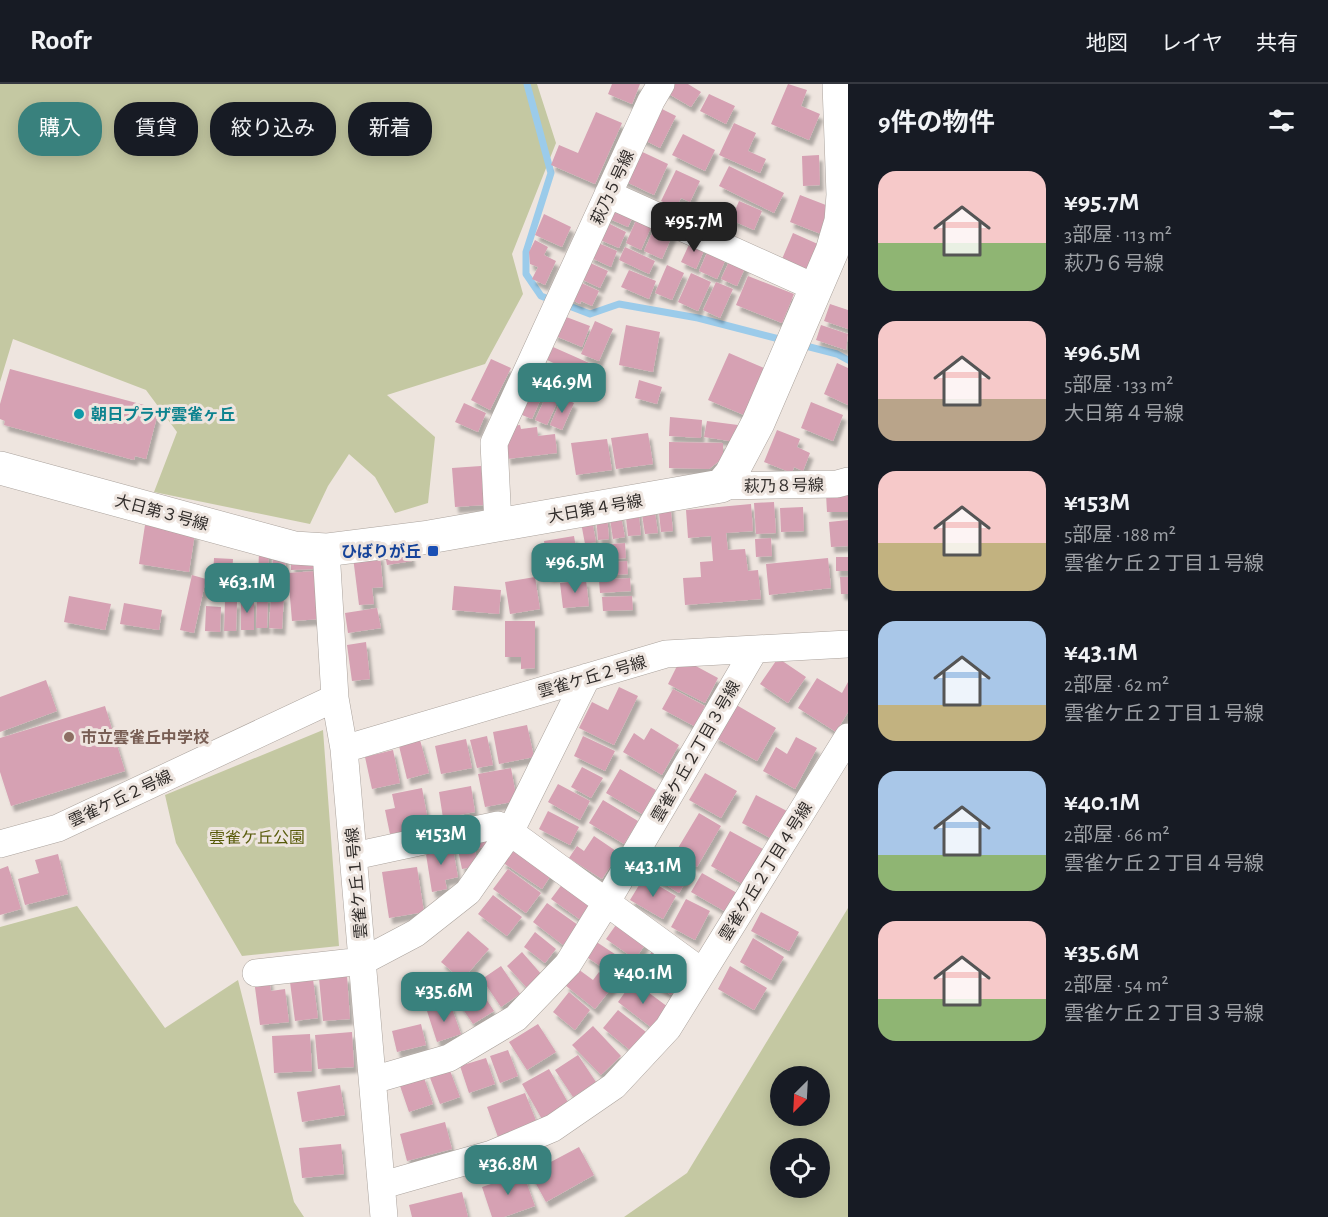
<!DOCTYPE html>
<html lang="ja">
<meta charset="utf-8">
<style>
:root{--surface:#171b24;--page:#20242c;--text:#f1f3f6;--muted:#9ea1a6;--line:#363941;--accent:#39817d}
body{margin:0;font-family:"Alegreya Sans","Noto Sans JP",sans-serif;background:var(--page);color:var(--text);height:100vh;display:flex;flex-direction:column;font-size:22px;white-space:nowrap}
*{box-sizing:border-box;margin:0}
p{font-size:20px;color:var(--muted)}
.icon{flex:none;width:33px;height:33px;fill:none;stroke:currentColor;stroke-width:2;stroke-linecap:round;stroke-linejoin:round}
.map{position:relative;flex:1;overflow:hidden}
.sheet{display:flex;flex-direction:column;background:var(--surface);width:480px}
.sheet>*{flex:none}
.hud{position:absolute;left:18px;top:18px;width:570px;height:54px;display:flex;gap:12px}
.needle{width:39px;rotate:204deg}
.tools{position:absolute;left:770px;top:982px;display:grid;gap:12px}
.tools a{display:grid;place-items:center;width:60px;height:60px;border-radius:50%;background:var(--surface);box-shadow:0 3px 15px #0003;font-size:30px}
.price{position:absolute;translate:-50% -51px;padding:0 14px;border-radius:12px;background:var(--accent);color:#fff;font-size:20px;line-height:39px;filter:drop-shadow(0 2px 3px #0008)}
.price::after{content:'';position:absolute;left:50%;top:36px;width:18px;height:14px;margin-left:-9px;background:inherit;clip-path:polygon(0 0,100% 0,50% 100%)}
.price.on{background:#222;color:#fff}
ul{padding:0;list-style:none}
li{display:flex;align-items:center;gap:18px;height:150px;padding:0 30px}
li span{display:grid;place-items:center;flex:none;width:168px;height:120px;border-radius:18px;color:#555}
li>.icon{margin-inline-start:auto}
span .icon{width:72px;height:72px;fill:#fffc;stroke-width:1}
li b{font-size:26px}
h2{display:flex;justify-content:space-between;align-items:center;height:72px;padding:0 30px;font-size:26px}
.pill{padding:0 21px;border-radius:24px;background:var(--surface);box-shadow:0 3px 15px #0003;font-size:21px;line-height:54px}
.pill.on{background:var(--accent);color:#fff}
header{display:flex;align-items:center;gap:36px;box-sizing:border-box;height:84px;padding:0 30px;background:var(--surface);border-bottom:2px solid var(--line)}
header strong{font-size:28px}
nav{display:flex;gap:33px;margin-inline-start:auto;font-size:21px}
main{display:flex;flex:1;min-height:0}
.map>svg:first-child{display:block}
.green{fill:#c4c8a2;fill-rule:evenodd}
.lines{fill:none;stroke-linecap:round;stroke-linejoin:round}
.stream{stroke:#9bcbea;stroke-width:7}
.building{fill:#d6a1b3;filter:url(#shadow)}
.street-casing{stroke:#aba39d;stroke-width:28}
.secondary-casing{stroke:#aba39d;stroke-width:34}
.street{stroke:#fff;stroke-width:27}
.secondary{stroke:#fff;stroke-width:33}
.culture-dot{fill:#0f9aa8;stroke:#eee5df;stroke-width:2}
.transit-dot{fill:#1a4fb4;stroke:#eee5df;stroke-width:2}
.education-dot{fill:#8d6e63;stroke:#eee5df;stroke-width:2}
.labels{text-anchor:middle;stroke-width:6;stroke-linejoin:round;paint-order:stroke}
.street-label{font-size:16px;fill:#302c2a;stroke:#eee5df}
.culture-label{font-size:16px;font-weight:bold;fill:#0d838f;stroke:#eee5df;text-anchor:start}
.transit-label{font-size:16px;font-weight:bold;fill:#164399;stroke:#eee5df;text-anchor:end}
.education-label{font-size:16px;font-weight:bold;fill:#785e54;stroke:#eee5df;text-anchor:start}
.park-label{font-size:16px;fill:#585b0a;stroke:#eee5df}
</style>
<header>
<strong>Roofr</strong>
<nav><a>地図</a><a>レイヤ</a><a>共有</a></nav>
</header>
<main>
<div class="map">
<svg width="848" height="1133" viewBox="0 0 848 1133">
<defs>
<filter id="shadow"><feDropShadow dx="3.5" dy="6" stdDeviation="1.5" flood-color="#0004"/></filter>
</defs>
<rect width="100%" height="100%" fill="#eee5df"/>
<path class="green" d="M0,0H537L556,59L512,170L523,210L485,280L387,311L435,353L428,419L395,429L375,393L349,370L328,402L310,440L154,408L177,348L146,306L13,255L0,298Z
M323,646L339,862L242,872L176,759L165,711Z
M77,822L165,944L238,896L294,1118L304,1133H0V843Z
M848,824V1133H624L687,1089ZM780,993H819V1032H780ZM780,1065H819V1104H780Z"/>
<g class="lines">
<path class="stream" d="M527,0L551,89L526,168V190L541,212L554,217
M564,220L590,230L619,220L698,234L783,256
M802,261L837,270L848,276"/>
</g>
<path class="building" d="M612,0H640L632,20L608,10Z
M666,0H688L701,8L691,23L662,6Z
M788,0L807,6L801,22L820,30L809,56L771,40Z
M709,10L735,22L726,40L700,27Z
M654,21L676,32L660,64L638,53Z
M596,28L622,39L595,100L551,81L559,61L578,69Z
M734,39L756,49L748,67L766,75L760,89L719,71Z
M683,50L715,66L705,87L672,71Z
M634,64L668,80L654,111L620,95Z
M819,71L820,101L803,102L802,72Z
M729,82L784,109L774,129L719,102Z
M676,86L700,97L690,118L681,114L676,124L661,117Z
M800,111L831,123L821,150L790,138Z
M610,117L635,128L628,143L603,132Z
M739,117L762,127L754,146L731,136Z
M544,130L571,143L562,163L535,151Z
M638,132L653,139L641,166L626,159Z
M606,138L626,148L619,164L598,155Z
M655,142L673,150L662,175L644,167Z
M793,149L820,161L809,186L782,175Z
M692,154L707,160L696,185L681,178Z
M535,156L548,163L544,171L556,177L545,201L532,195L538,183L530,180L529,168Z
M596,158L617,167L611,183L589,173Z
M710,162L728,170L717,195L699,187Z
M625,163L655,177L649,190L619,176Z
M732,171L748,177L737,202L721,195Z
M586,177L608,187L600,204L579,194Z
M667,181L684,189L672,216L655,209Z
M629,186L656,197L649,215L621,203Z
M691,189L711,198L698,227L678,218Z
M748,192L794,210L782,239L736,221Z
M575,196L599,207L592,222L581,217L580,220L567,214Z
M716,198L733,205L720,234L703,226Z
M830,220L848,226V245L824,237Z
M561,231L590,242L582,263L553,251Z
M595,237L613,245L599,277L581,270Z
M626,241L660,248L653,288L619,281Z
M821,241L848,250L846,266L816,256Z
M553,263L596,282L590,295L547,276Z
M729,269L764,284L744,331L708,316Z
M491,275L511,284L490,326L471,316Z
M540,276L580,293L573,310L532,293Z
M837,279L848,284V321L824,310Z
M10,285L159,325L146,375L135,372L134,376L4,341L5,337L0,335V320Z
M639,296L662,303L657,320L635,314Z
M535,301L545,305L532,335L522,331Z
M549,306L560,312L547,341L535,336Z
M562,313L574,319L562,346L550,341Z
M811,318L843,331L833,357L801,344Z
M464,319L486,329L478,348L455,338Z
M670,333L702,336L701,354L669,352Z
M707,337L738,341L736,358L704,353Z
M520,341L521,345L537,343L538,352L555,350L557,369L507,375L504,343Z
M777,346L800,355L797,363L810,369L803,387L794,383L792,389L764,378Z
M648,349L653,380L616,385L611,354Z
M607,355L612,386L576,391L571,359Z
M669,358L723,359V374L709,385L669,384Z
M481,382L484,421L455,423L452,384Z
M826,410H848V428H827Z
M774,418L776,449L756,450L754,419Z
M670,419L673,447L661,448L658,420Z
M751,420L753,447L726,449L728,466L745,465L748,487L758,486L761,515L685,521L683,494L701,493L700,478L713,477L711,452L688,454L686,426Z
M654,422L658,449L645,450L641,424Z
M638,423L641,451L628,452L625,425Z
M803,423L804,447L781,448L780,424Z
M620,427L625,453L613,455L609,428Z
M591,430L596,458L585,460L580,433Z
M607,431L609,455L598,456L596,432Z
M848,436V462L831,463L829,438Z
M145,441L195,449L189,488L139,480Z
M574,452L580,487L549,492L544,457Z
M771,454L772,472L756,473L755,455Z
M625,459L626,474L600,476L599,461Z
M409,462L412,477L387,481L384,466Z
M259,466H269L268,499L258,498Z
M273,467L286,468L284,499L272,498Z
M313,469L314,485L291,486V470Z
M380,470L383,503L372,504L374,520L359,521L353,473Z
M836,473H848V487H836Z
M214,474L233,475L231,509L212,508Z
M828,474L831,504L769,511L766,480Z
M627,477L628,490L600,492L599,479Z
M317,487L321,535L292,537L288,489Z
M192,491L206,495L194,549L180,546Z
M535,493L540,525L510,530L505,498Z
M840,493H848V510H841Z
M630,494L631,507L600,509L599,496Z
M586,496L589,522L563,524L560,499Z
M454,502L501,506L499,530L452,526Z
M271,511L284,512L282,545L269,544Z
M69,512L111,520L105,546L64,538Z
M257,512H268L267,544H256Z
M632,512L633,526L603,527L602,513Z
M241,515H254V546H241Z
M225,517L237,518L236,547H224Z
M124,519L162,526L159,546L120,540Z
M206,522L221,523L220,548L205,547Z
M377,524L381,544L348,549L345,529Z
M505,537H535V584L521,585V573H505Z
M366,558L370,595L352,597L347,561Z
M681,574L718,594L705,619L668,600Z
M778,574L806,593L788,619L760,600Z
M817,594L842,609L848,598V628L836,648L798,624Z
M46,596L57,627L0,648V613Z
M619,603L638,612L614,661L579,644L592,618L608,626Z
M673,605L705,622L694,642L662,625Z
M733,619L776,644L757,677L714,653Z
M105,622L125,687L11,722L0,688V654Z
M527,641L534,673L499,680L493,648Z
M651,644L679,661L662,691L623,668L634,649L644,656Z
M487,652L493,681L477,684L470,656Z
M583,652L615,667L605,687L574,672Z
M796,653L817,664L795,705L763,687L776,663L787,670Z
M466,655L472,684L441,690L435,662Z
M420,656L429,689L407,695L399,662Z
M393,666L400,699L372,705L365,673Z
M582,683L603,694L591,714L571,703Z
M511,684L517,717L485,723L478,690Z
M620,685L656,706L642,730L606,709Z
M705,689L737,707L721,734L689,716Z
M558,700L590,717L580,736L548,718Z
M471,702L475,728L443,734L439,708Z
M422,704L429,742L390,750L385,726L395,724L392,710Z
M756,711L787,727L772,755L742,739Z
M603,716L638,737L624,760L589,739Z
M548,727L579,743L570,761L539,745Z
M699,729L721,742L697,783L675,769Z
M730,747L763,765L744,801L711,782Z
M487,750L489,762L475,765L478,782L462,785L456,756Z
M594,752L619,769L602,795L569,774L577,762L584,767Z
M452,759L458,793L445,796L447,805L432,808L425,764Z
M515,759L555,785L542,805L502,778Z
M662,769L692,787L679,809L649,790Z
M58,770L68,810L25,821L18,795L39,789L35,776Z
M8,782L21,825L0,831V785Z
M417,783L424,828L389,834L382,788Z
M508,785L541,809L526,829L493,805Z
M702,789L737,809L726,828L691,808Z
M644,793L676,812L663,835L630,816Z
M566,795L596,817L582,837L551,815Z
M493,811L522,833L507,852L478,830Z
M686,815L710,827L695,856L671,843Z
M547,819L578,841L563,861L533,838Z
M761,828L799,848L789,867L751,847Z
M618,838L647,858L635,875L606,855Z
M468,847L489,865L462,896L441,878Z
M535,848L556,865L545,879L524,863Z
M753,854L784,873L771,896L740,878Z
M595,857L630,880L620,895L585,872Z
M653,866L687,888L671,911L637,889Z
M522,868L542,891L527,904L507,882Z
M501,882L520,910L501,923L482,895Z
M730,882L767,904L754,926L718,905Z
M578,885L593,896L599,888L614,901L595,925L565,901Z
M347,892L350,935L323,937L319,894Z
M269,894L271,907L285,905L289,938L260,941L254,896Z
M313,895L318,934L295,937L290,898Z
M431,897L437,909L421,916L416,903Z
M633,897L668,923L652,944L618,918Z
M475,898L494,927L473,940L454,912Z
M569,908L590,926L575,946L553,928Z
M450,919L461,950L437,958L427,927Z
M618,926L646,948L631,967L603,944Z
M421,940L426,961L397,968L392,947Z
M538,940L556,968L527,986L509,958Z
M593,942L621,972L601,991L572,961Z
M352,948L354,983L318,985L315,951Z
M310,950L312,987L274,989L272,952Z
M508,966L518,992L500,999L490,972Z
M578,971L596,998L573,1013L555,986Z
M486,974L495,1000L469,1009L460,982Z
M449,984L460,1013L440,1020L429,991Z
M549,985L570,1022L543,1037L522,1000Z
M423,991L433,1020L409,1028L399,999Z
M340,1001L345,1031L302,1038L297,1008Z
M525,1009L537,1039L498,1053L487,1023Z
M445,1038L452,1065L407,1077L400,1050Z
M341,1060L344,1090L302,1094L299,1064Z
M579,1063L594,1091L546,1118L530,1089Z
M523,1089L535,1122L504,1133H492L482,1103Z
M462,1108L468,1133H412L409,1121Z"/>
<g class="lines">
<defs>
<path id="street" d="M608,110L816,204
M721,402L837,400L848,397
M498,440L494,359L651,17L661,0
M326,466L335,614L344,665L384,1133
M344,665L666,570L848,560
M0,760L58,744L335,614
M354,772L498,741L510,748L702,888
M256,889L363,877L416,849L468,808L510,748L587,593
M373,996L449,974L516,934L568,880L606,819L755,565
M383,1101L492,1070L553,1044L614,1002L668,944L848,653"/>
<path id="secondary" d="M0,384L294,464L326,466L429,453L721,402L731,390L758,339L832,167L841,137L843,111L839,0"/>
</defs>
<use href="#street" class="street-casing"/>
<use href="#secondary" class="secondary-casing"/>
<use href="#street" class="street"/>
<use href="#secondary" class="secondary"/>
</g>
<circle class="culture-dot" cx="79" cy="330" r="6"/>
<rect class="transit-dot" x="427" y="461" width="12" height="12" rx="3"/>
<circle class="education-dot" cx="69" cy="653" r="6"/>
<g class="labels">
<g class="street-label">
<text transform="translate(612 103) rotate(-65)" y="6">萩乃５号線</text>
<text transform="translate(784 401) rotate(-1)" y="6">萩乃８号線</text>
<text transform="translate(595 424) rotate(-10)" y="6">大日第４号線</text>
<text transform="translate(162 428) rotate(15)" y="6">大日第３号線</text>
<text transform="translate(592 592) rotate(-16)" y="6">雲雀ケ丘２号線</text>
<text transform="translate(695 667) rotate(-60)" y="6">雲雀ケ丘２丁目３号線</text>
<text transform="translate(120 714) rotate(-25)" y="6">雲雀ケ丘２号線</text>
<text transform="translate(765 787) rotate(-58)" y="6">雲雀ケ丘２丁目４号線</text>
<text transform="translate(356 799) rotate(-95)" y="6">雲雀ケ丘１号線</text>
</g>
<g class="culture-label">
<text x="91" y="336">朝日プラザ雲雀ヶ丘</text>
</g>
<g class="transit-label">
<text x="421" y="473">ひばりが丘</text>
</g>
<g class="education-label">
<text x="81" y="659">市立雲雀丘中学校</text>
</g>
<g class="park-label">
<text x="257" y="759">雲雀ケ丘公園</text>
</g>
</g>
</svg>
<div class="tools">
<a><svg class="needle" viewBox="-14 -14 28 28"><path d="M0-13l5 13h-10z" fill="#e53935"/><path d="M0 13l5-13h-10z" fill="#9ea1a6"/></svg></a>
<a><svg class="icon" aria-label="locate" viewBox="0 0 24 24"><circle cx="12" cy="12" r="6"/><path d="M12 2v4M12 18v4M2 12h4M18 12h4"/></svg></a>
</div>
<b class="price on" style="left:694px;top:169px">¥95.7M</b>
<b class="price" style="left:562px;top:330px">¥46.9M</b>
<b class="price" style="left:575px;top:510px">¥96.5M</b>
<b class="price" style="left:247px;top:530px">¥63.1M</b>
<b class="price" style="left:441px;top:782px">¥153M</b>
<b class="price" style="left:653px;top:814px">¥43.1M</b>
<b class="price" style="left:643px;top:921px">¥40.1M</b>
<b class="price" style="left:444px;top:939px">¥35.6M</b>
<b class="price" style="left:508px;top:1112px">¥36.8M</b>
<div class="hud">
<a class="pill on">購入</a>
<a class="pill">賃貸</a>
<a class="pill">絞り込み</a>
<a class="pill">新着</a>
</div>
</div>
<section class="sheet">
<h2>9件の物件<svg class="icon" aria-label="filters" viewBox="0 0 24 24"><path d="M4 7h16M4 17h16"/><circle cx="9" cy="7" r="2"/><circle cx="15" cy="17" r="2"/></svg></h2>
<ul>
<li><span style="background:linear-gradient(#f6c9c9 60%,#8fb573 0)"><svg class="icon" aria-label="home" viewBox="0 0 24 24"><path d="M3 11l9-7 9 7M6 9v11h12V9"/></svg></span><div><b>¥95.7M</b><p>3部屋 · 113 m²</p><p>萩乃６号線</p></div></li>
<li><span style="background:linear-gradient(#f6c9c9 65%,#b9a48a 0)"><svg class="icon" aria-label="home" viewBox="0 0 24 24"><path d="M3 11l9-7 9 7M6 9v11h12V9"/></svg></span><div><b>¥96.5M</b><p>5部屋 · 133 m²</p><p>大日第４号線</p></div></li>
<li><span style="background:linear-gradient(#f6c9c9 60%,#c2b280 0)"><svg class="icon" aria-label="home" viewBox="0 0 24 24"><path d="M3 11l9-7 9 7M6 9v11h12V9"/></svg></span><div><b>¥153M</b><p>5部屋 · 188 m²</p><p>雲雀ケ丘２丁目１号線</p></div></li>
<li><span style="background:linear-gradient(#a9c7e8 70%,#c2b280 0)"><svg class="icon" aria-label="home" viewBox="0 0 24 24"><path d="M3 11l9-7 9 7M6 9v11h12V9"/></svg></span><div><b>¥43.1M</b><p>2部屋 · 62 m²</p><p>雲雀ケ丘２丁目１号線</p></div></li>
<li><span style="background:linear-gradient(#a9c7e8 70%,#8fb573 0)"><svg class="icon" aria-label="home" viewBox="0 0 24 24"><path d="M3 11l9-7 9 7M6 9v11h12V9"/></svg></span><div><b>¥40.1M</b><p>2部屋 · 66 m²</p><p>雲雀ケ丘２丁目４号線</p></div></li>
<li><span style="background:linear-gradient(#f6c9c9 65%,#8fb573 0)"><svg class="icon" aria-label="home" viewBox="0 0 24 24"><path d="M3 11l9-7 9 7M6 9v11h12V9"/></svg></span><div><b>¥35.6M</b><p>2部屋 · 54 m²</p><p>雲雀ケ丘２丁目３号線</p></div></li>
</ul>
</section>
</main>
